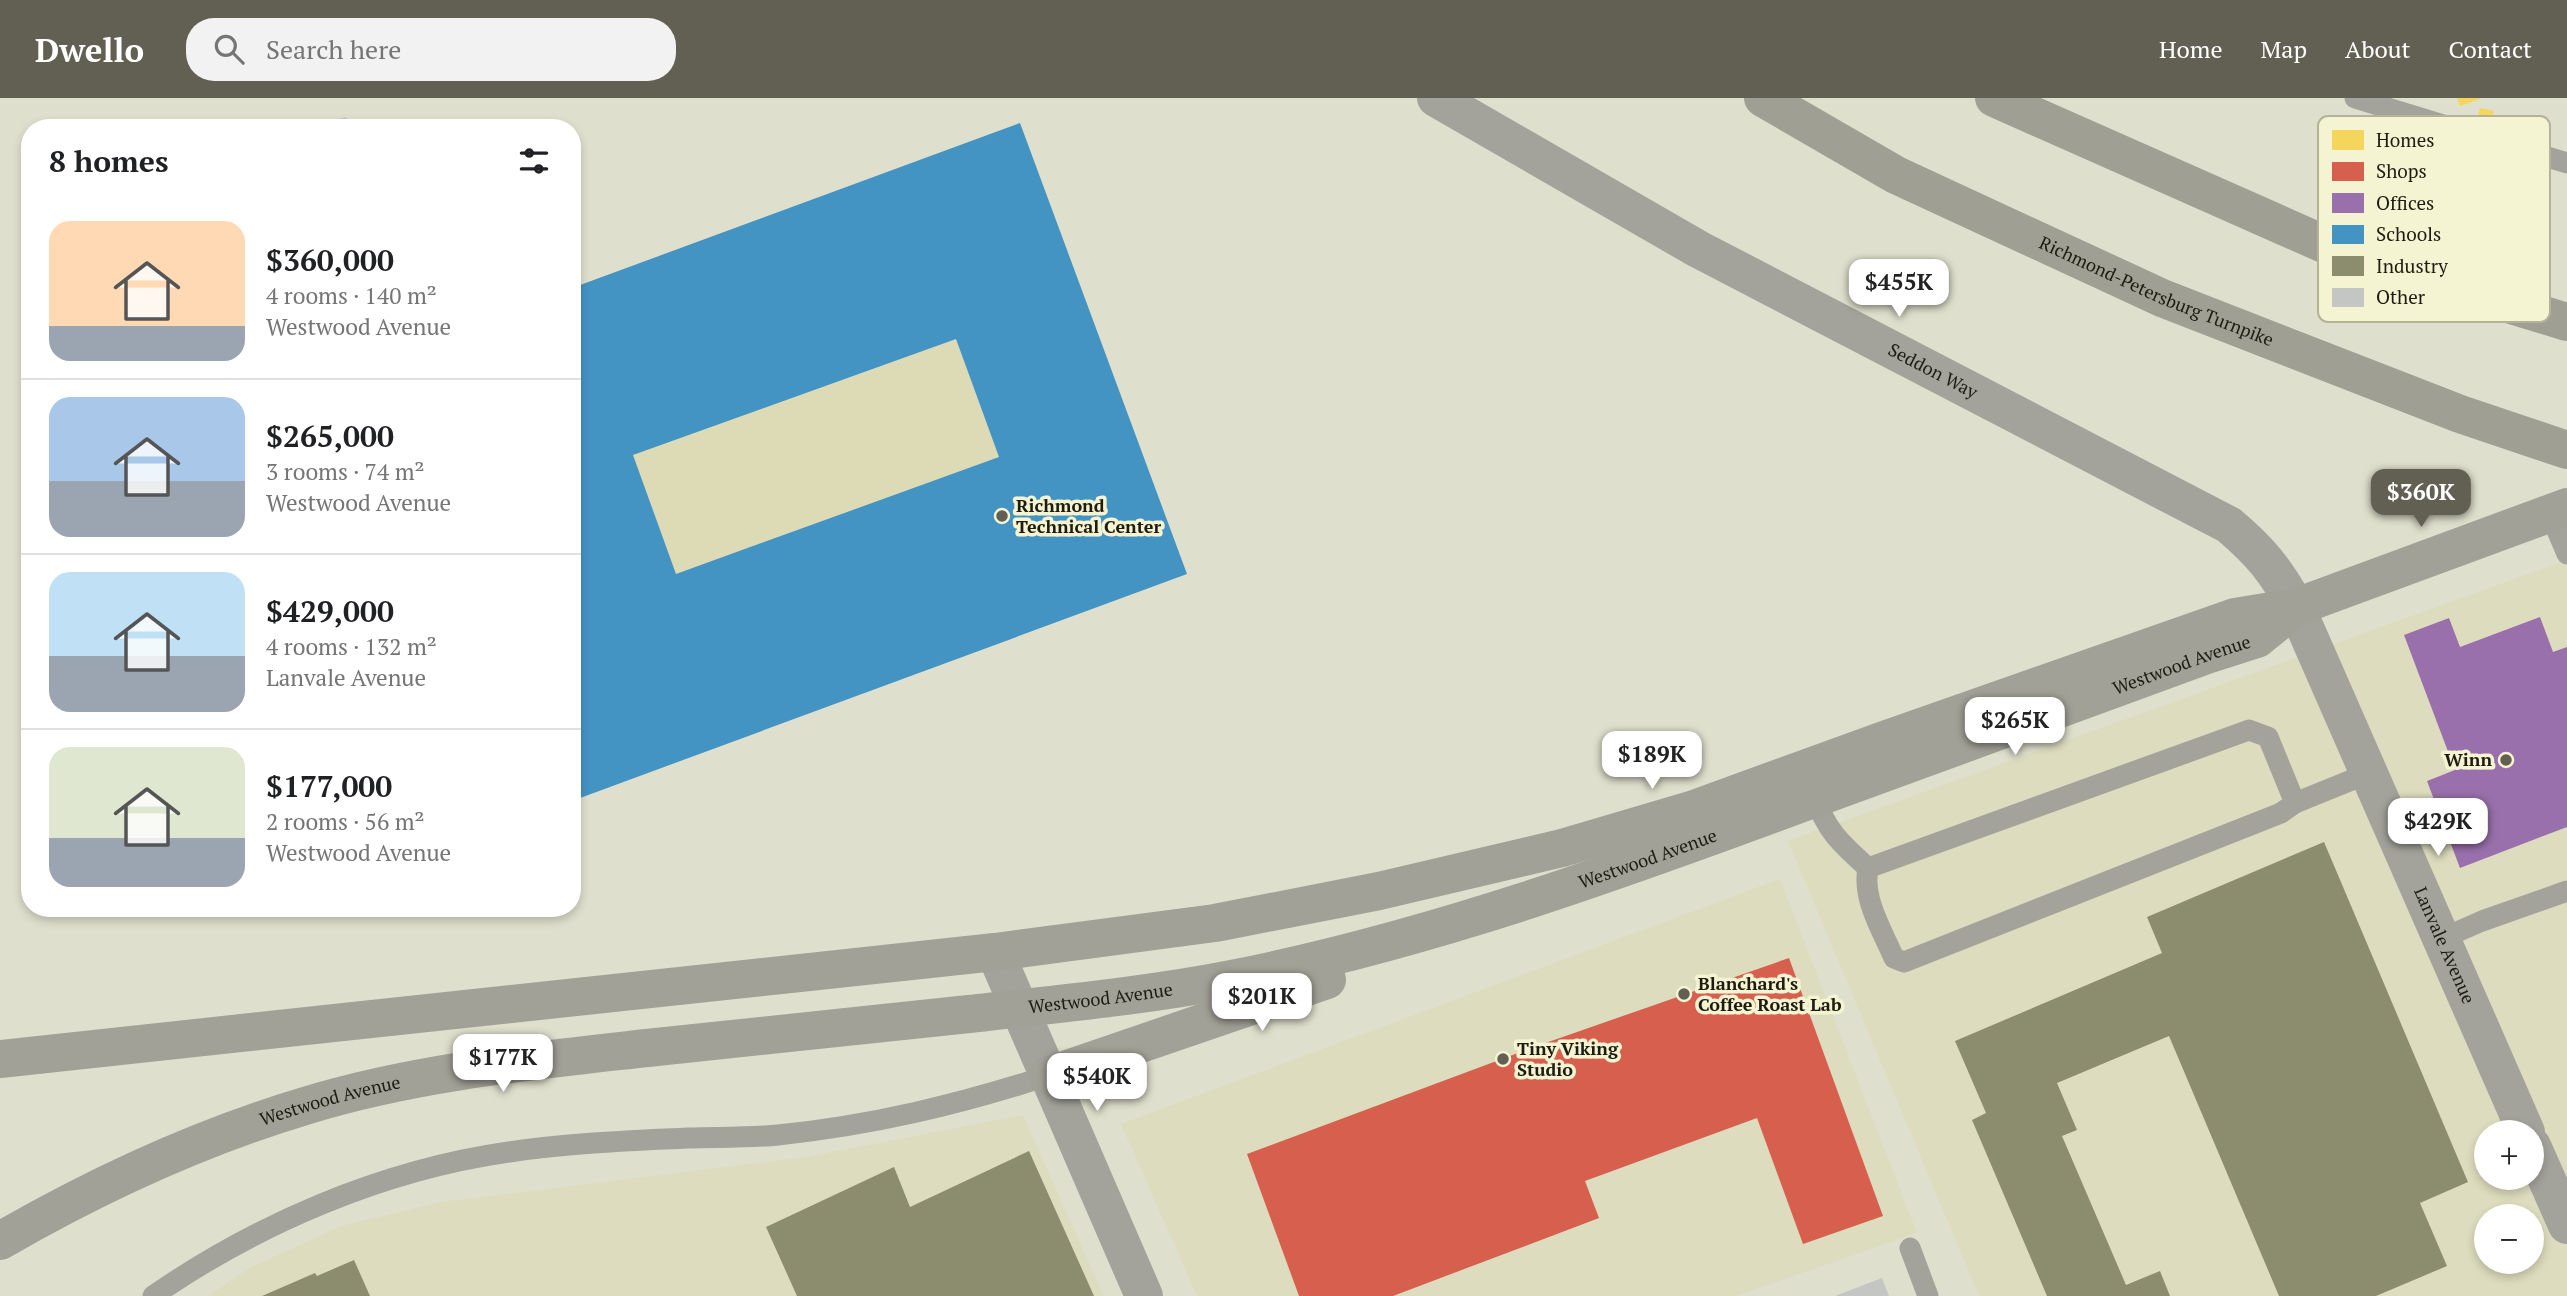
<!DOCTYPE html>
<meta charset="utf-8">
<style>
:root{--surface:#fff;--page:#f2f2f2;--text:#202124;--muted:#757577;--line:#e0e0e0;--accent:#616052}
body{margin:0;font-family:"PT Serif",serif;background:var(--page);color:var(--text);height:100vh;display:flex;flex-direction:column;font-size:26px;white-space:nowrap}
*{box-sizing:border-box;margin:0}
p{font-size:23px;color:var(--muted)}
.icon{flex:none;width:38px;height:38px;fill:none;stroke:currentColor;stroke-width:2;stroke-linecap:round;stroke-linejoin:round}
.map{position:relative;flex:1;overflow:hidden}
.panel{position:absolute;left:21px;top:21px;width:560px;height:798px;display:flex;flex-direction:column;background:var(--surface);border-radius:28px;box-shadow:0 4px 10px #0003}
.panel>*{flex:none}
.tools{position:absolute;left:2474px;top:1022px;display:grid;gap:14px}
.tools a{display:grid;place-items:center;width:70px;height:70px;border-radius:50%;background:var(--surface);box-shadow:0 4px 10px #0003;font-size:35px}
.price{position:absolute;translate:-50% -60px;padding:0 16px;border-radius:14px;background:#fff;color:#222;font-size:23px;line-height:46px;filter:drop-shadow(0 2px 4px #0008)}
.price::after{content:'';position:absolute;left:50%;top:42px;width:21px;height:16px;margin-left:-10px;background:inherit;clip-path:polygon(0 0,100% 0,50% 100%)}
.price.on{background:var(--accent);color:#fff}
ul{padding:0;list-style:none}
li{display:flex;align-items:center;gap:21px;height:175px;padding:0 28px}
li+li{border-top:2px solid var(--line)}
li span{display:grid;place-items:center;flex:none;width:196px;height:140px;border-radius:21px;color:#555}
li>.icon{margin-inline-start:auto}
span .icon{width:84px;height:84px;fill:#fffc;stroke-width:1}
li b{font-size:30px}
h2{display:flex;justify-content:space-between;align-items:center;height:84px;padding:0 28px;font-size:30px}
header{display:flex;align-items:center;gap:42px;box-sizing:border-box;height:98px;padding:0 35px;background:var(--accent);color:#fff}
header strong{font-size:33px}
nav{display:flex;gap:38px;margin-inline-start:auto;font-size:24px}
.search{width:490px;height:63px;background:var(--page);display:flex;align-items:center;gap:18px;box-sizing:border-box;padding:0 24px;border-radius:28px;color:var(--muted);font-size:26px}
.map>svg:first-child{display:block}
.built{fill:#dddcbe;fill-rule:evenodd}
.green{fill:#dcdbb5}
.homes{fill:#f6d55c}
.shops{fill:#d6604d}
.offices{fill:#9970ab}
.schools{fill:#4393c3;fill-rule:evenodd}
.industry{fill:#8c8c6e}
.building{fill:#c4c6c4}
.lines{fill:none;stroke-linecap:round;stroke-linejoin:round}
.lane{stroke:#a3a39b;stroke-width:21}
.street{stroke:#a3a39b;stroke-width:38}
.secondary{stroke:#a2a197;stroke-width:38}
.highway{stroke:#9f9f93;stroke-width:38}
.poi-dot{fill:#616052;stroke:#f4f3d2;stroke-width:2.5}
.labels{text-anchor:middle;stroke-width:7;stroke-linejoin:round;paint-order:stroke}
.street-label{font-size:18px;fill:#1d1c10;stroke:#f4f3d2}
.poi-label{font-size:18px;font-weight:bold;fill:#1d1c10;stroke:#f4f3d2;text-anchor:start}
.key{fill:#f4f3d2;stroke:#b4b298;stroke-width:2}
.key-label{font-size:19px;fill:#1d1c10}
</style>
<header>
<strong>Dwello</strong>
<div class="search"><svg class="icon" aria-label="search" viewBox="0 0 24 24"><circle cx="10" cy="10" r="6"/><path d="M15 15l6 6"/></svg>Search here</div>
<nav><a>Home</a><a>Map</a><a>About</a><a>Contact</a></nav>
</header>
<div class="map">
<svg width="2567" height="1198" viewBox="0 0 2567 1198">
<rect width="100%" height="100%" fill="#dfdfcd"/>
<path class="built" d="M2567,462V1198H1979L1788,743ZM2487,1034H2532V1080H2487ZM2487,1118H2532V1164H2487Z
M1780,781L1917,1135L1736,1198H1197L1121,1026Z
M1023,1017L1104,1198H208L251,1169L342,1128L441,1104L806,1059Z"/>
<path class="green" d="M956,241L999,359L676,476L633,357Z"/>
<path class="homes" d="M2457,0H2482L2460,8Z
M2480,10L2494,13L2491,25L2477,22Z"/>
<path class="shops" d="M1789,860L1883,1118L1803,1146L1757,1020L1585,1083L1599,1120L1393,1198H1299L1247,1056L1534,949Z"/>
<path class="offices" d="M2540,519L2553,554L2567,549V729L2460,770L2427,683L2455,672L2404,537L2449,520L2460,549Z"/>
<path class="schools" d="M1020,25L1187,476L572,703V190ZM956,241L999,359L676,476L633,357Z"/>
<path class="industry" d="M2324,744L2468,1084L2420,1105L2447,1168L2376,1198H2279L2169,938L2057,985L2077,1032L2062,1038L2126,1187L2160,1173L2170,1198H2047L1972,1022L1986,1015L1955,943L2162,855L2147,819Z
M1029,1053L1094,1198H797L766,1129L894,1069L910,1109Z
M354,1162L370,1198H262L315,1175L317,1178Z"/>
<path class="building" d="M346,19L350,30H318V29Z
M1882,1180L1889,1198H1835Z"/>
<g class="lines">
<path class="lane" d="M2355,0L2567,65
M2550,416L2567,456
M1812,694C1827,733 1838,743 1868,770
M2295,705L2268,639L2249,632L1868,770C1862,801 1882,832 1894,860L1904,864L2281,715L2295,705L2369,675
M2441,841L2482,823L2567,793
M1910,1150L1928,1198
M153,1198C257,1126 382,1072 509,1054C568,1045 628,1043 688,1040C718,1039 749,1040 778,1037C873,1027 957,1007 1047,978"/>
<g class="street">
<path id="s1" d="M1436,0L1698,151L2229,427C2262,455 2275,472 2296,509L2526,1034"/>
<path d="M995,854L1144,1198"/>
<path d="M2532,1048L2567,1127"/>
</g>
<g class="secondary">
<path d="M0,961L995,854L1215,825L1379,793L1562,750L1691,712L1881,643L2235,519L2296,509L2567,409"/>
<path d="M1047,978L1327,882"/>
<path id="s2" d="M0,1143C97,1087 198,1040 305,1008C416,974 532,963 647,950C754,939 861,927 969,916C1056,906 1145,898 1232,881C1433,841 1625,771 1816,700C1946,652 2077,605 2207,557L2257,541L2289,515"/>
</g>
<g class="highway">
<path id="s3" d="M1763,0L1896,77L2162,200L2460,316L2567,352"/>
<path d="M1994,0L2351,158L2567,224"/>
</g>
</g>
<g class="poi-dot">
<circle cx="1002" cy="418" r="7"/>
<circle cx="2506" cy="662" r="7"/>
<circle cx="1684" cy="896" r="7"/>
<circle cx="1503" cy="961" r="7"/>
</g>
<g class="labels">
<g class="street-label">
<text dy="6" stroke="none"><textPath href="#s3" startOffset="439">Richmond-Petersburg Turnpike</textPath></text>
<text dy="6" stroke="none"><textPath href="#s1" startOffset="567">Seddon Way</textPath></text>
<text dy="6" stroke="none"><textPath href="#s2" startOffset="2272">Westwood Avenue</textPath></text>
<text dy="6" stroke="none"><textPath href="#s2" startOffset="1704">Westwood Avenue</textPath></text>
<text dy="6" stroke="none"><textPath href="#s1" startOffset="1377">Lanvale Avenue</textPath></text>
<text dy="6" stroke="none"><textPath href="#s2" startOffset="1138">Westwood Avenue</textPath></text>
<text dy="6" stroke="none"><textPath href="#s2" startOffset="360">Westwood Avenue</textPath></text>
</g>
<g class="poi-label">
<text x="1016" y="414">Richmond<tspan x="1016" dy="21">Technical Center</tspan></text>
<text x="2492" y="668" text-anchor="end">Winn</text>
<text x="1698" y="892">Blanchard's<tspan x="1698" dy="21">Coffee Roast Lab</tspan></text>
<text x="1517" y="957">Tiny Viking<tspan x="1517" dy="21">Studio</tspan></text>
</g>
</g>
<rect x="2318" y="18" width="232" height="206" rx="10" class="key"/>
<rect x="2332" y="32" width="32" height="20" fill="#f6d55c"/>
<rect x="2332" y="64" width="32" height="19" fill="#d6604d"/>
<rect x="2332" y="95" width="32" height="20" fill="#9970ab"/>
<rect x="2332" y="127" width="32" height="19" fill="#4393c3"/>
<rect x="2332" y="158" width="32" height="20" fill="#8c8c6e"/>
<rect x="2332" y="190" width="32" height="19" fill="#c4c6c4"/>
<g class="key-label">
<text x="2376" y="49">Homes</text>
<text x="2376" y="80">Shops</text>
<text x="2376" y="112">Offices</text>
<text x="2376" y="143">Schools</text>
<text x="2376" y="175">Industry</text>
<text x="2376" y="206">Other</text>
</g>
</svg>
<div class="tools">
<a>+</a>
<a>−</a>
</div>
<b class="price" style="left:1899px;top:221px">$455K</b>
<b class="price on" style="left:2421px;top:431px">$360K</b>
<b class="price" style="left:2015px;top:659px">$265K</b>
<b class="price" style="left:1652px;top:693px">$189K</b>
<b class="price" style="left:2438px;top:760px">$429K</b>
<b class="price" style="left:1262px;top:935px">$201K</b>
<b class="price" style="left:503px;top:996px">$177K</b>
<b class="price" style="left:1097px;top:1015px">$540K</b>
<section class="panel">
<h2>8 homes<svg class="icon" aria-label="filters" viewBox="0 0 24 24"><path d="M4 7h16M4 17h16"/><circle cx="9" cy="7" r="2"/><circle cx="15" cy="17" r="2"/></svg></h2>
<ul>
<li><span style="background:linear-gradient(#ffd9b3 75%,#9aa5b1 0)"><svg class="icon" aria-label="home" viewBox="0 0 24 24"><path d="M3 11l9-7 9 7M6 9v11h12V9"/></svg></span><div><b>$360,000</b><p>4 rooms · 140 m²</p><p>Westwood Avenue</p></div></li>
<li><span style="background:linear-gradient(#a9c7e8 60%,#9aa5b1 0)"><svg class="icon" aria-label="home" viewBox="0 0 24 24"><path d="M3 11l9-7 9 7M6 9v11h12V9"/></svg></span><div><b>$265,000</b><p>3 rooms · 74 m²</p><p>Westwood Avenue</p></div></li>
<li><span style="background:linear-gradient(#bfe0f5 60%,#9aa5b1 0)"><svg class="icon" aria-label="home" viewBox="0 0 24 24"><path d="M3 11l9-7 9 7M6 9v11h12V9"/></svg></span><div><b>$429,000</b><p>4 rooms · 132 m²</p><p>Lanvale Avenue</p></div></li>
<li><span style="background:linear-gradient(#dfe7d0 65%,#9aa5b1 0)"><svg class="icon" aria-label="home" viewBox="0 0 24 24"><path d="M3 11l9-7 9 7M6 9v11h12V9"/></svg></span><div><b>$177,000</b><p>2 rooms · 56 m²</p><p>Westwood Avenue</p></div></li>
</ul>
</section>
</div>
